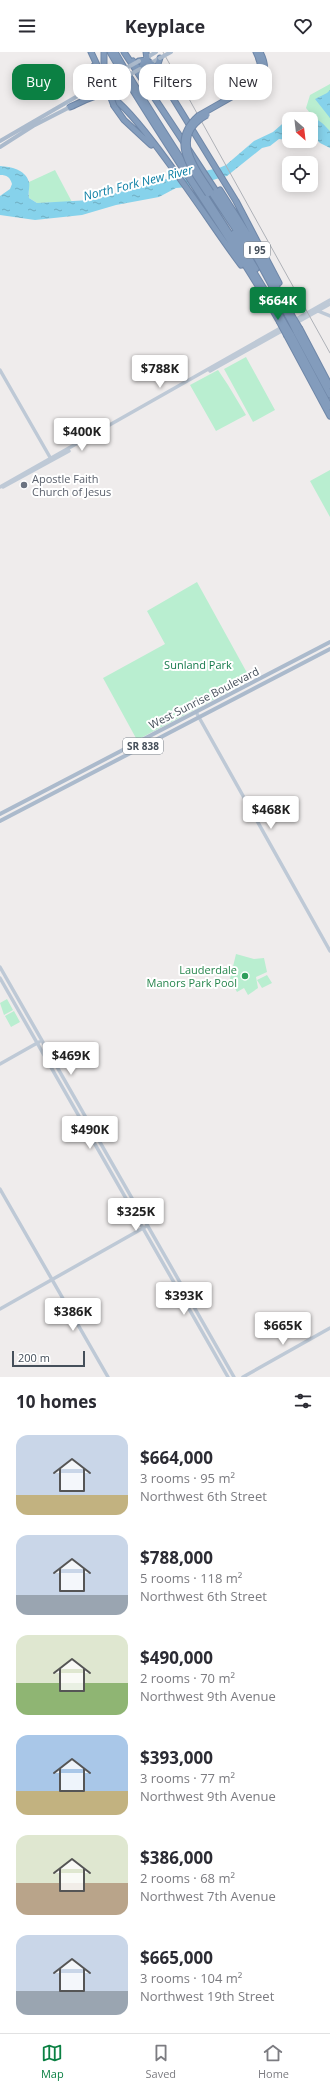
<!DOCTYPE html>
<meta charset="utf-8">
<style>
:root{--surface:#fff;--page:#f2f2f3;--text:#2b2b33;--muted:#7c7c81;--line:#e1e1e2;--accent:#0b8043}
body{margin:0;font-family:"Open Sans",sans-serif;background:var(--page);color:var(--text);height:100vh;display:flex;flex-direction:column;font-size:15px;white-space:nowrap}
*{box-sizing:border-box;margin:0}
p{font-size:13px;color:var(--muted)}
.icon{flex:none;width:22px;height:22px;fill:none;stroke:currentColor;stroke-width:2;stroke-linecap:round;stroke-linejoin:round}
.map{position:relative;height:1325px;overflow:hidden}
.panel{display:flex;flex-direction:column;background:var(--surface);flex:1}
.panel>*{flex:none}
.banner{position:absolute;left:12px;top:12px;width:306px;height:36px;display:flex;gap:8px}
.needle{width:26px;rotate:152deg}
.buttons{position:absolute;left:282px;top:60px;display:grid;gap:8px}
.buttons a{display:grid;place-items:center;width:36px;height:36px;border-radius:8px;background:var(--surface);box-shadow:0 2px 10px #0003;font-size:20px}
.scale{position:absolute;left:12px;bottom:10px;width:73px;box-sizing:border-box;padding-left:4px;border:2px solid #454f5a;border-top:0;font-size:11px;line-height:14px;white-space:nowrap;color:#454f5a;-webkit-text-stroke:3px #fff;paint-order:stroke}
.price{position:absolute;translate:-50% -34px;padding:0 9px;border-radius:4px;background:#fff;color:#222;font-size:13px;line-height:26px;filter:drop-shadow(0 1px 2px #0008)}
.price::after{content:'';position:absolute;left:50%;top:24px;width:12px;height:9px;margin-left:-6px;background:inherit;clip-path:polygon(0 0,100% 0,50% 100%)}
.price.current{background:var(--accent);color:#fff}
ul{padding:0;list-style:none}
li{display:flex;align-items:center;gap:12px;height:100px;padding:0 16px}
li span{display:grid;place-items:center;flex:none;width:112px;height:80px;border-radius:12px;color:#555}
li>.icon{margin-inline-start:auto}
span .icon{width:48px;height:48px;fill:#fffc;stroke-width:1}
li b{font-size:17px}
h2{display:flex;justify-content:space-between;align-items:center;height:48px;padding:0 16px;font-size:17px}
.pill{padding:0 14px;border-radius:12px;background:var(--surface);box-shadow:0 2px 10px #0003;font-size:14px;line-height:36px}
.pill.current{background:var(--accent);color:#fff}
header{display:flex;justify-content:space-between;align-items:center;height:52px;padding:0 16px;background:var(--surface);font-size:18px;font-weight:700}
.dock{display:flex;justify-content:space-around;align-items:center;height:56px;border-top:1px solid var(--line);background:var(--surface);font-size:11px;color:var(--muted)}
.dock a{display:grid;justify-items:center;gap:2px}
.dock .current{color:var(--accent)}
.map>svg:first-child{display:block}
.green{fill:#b9eed0}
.water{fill:url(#water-ripples)}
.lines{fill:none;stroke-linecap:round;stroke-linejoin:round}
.highway-casing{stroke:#6f87a8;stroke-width:7}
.secondary{stroke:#bec9d6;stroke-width:3.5}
.primary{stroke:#abbacc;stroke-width:4}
.highway{stroke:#839cbc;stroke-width:5}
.rail{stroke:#aeb1b7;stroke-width:1}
.highway-bridge-casing{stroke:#6f87a8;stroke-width:7;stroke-linecap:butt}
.primary-bridge{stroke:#abbacc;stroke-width:4}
.highway-bridge{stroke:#839cbc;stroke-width:5}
.worship-dot{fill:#6b7280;stroke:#fff;stroke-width:1.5}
.leisure-dot{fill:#2e9e5b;stroke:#fff;stroke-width:1.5}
.labels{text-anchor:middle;stroke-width:4;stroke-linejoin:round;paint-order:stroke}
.shield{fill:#fff;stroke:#7d848c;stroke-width:1}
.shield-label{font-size:10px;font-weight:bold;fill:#454f5a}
.worship-label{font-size:11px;fill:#5b616d;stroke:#fff;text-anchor:start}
.park-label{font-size:11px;fill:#167a4c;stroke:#fff}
.street-label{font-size:11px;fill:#454f5a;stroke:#fff}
.leisure-label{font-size:11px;fill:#27864d;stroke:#fff;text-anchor:end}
.water-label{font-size:12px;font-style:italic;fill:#0c7fa5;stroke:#fff}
</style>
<header><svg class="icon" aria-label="menu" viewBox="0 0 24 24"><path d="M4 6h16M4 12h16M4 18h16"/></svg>Keyplace<svg class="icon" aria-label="heart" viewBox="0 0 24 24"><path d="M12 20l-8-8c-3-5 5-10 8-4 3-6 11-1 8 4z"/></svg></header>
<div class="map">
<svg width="330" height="1325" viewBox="0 0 330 1325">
<defs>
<pattern id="water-ripples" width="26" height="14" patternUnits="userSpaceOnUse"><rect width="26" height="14" fill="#86d2eb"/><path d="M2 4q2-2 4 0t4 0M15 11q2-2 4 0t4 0" fill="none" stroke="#6fadc1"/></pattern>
</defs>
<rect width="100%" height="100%" fill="#efecec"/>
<path class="green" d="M330,32V79C322,71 313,66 306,56L310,43Z
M55,118L72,150L37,151L29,146V130Z
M246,305L275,358L253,370L224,317Z
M218,318L228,333L246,363L216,379L190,333Z
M330,418V465L310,429Z
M197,530L251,628L137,688L103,626L165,592L147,559Z
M236,902L254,907L264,906L267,920L256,925L258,936L248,943L244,936L237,940L230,927Z
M267,923L272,931L262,936L257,928Z
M7,947L13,958L4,963L0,951Z
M14,959L20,970L11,975L5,964Z"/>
<path class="water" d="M330,38V66L315,47L327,41Z
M298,63C315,65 318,66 330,79V96L320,91L311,82V67H289L288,88L279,87L270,94L262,96L227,124L188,135L176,136L159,145L116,153L82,163L35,168L0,163V144L10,137L12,132C10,125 7,123 0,123V114C11,115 25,117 29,130C30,134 28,140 29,146L37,151L91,148L170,126L219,116L226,113L254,89L273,80L289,66Z"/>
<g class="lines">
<defs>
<path id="highway" d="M91,0L104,28L109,30H116
M110,0C163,92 226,177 279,269
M115,0C167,91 230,176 282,267
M124,0L185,92
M133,9L151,35
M139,9L146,8L152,12L236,149L279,231
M140,17L147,7L146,0
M159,20L157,15L160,6
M249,35C263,27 263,14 256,0
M89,36L96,26L94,14
M251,38C266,30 268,15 260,0
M114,54L124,68L151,93
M70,55C80,51 96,41 107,43C132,49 219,185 241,213
M189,98L241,177L288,264
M220,138L254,192L291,262
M211,140L248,196
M234,181L256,217
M300,277L330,334
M296,280L330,343
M291,282L330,355
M287,284L330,364"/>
</defs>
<use href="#highway" class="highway-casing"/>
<path class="secondary" d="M318,259L330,264
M0,318L51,407
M210,319L330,252
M0,435L330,248
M3,435L69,399
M196,660L330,899
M0,915L234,1325
M0,926L228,1325
M0,1012L39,990
M0,1137L108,1325
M0,1257L145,1175
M243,1325L330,1276"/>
<path class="primary" d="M146,6L156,0
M142,16L160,6
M89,44L115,31
M0,89L119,20
M0,95L33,74L72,54
M0,762L330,590
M0,769L330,597"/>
<use href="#highway" class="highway"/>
<path class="rail" d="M163,0L330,301"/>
<defs>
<path id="highway-bridge" d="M104,0V27L114,54
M207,63C169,84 195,115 211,140
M208,142C191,116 169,90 198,64L249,35
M291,262L300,277
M288,264L296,280
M282,267L291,282
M279,269L287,284"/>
</defs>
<use href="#highway-bridge" class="highway-bridge-casing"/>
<path class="primary-bridge" d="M160,6L171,0
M119,20L139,9
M116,30L140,17"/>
<use href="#highway-bridge" class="highway-bridge"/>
</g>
<circle class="worship-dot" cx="24" cy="433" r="4"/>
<circle class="leisure-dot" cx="245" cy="924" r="4"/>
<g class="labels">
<g class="shield">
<rect x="244" y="190" width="26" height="16" rx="3"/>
<rect x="123" y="686" width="40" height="16" rx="3"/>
</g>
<g class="shield-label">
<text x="257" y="202">I 95</text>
<text x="143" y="698">SR 838</text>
</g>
<g class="worship-label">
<text x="32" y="431">Apostle Faith<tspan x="32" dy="13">Church of Jesus</tspan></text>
</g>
<g class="park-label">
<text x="198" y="617">Sunland Park</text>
</g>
<g class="street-label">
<text transform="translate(204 646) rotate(-27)" y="4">West Sunrise Boulevard</text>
</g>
<g class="leisure-label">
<text x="237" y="922">Lauderdale<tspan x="237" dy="13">Manors Park Pool</tspan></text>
</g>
<g class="water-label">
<text transform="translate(138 131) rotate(-14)" y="4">North Fork New River</text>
</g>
</g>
</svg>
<div class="buttons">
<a><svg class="needle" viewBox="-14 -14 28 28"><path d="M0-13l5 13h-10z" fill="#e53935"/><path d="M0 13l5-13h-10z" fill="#7c7c81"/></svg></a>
<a><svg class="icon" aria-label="locate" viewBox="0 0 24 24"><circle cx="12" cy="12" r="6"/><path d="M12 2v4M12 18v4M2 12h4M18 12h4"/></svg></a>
</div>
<div class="scale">200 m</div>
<b class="price current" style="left:278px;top:269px">$664K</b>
<b class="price" style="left:160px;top:337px">$788K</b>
<b class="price" style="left:82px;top:400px">$400K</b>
<b class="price" style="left:271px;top:778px">$468K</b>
<b class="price" style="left:71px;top:1024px">$469K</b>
<b class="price" style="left:90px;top:1098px">$490K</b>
<b class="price" style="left:136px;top:1180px">$325K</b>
<b class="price" style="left:184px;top:1264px">$393K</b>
<b class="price" style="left:73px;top:1280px">$386K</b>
<b class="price" style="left:283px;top:1294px">$665K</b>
<div class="banner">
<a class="pill current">Buy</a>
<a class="pill">Rent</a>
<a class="pill">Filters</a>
<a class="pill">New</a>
</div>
</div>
<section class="panel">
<h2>10 homes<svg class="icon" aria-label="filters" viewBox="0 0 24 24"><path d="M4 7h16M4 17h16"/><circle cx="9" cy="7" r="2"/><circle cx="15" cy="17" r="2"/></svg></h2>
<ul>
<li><span style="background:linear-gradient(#c9d6e8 75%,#c2b280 0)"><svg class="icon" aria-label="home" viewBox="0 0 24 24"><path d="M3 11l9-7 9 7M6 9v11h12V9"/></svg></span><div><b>$664,000</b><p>3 rooms · 95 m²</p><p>Northwest 6th Street</p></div></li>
<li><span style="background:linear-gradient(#c9d6e8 75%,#9aa5b1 0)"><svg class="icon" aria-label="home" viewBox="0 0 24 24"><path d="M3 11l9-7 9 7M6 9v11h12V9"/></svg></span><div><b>$788,000</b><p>5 rooms · 118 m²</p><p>Northwest 6th Street</p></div></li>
<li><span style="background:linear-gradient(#dfe7d0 60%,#8fb573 0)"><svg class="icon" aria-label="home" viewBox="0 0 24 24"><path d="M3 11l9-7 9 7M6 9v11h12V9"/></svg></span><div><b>$490,000</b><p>2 rooms · 70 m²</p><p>Northwest 9th Avenue</p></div></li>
<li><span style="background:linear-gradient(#a9c7e8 70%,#c2b280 0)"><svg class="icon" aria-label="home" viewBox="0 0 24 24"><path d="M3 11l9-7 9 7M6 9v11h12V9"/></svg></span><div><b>$393,000</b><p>3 rooms · 77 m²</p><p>Northwest 9th Avenue</p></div></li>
<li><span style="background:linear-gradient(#dfe7d0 60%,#b9a48a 0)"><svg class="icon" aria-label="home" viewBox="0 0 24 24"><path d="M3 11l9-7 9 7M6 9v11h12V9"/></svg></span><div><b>$386,000</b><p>2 rooms · 68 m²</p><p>Northwest 7th Avenue</p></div></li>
<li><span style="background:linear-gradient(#c9d6e8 70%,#9aa5b1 0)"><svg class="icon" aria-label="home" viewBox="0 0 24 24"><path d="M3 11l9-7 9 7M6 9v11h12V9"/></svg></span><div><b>$665,000</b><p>3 rooms · 104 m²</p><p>Northwest 19th Street</p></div></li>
</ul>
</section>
<nav class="dock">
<a class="current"><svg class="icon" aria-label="map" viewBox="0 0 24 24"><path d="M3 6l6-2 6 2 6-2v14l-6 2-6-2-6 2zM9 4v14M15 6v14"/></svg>Map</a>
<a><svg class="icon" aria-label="saved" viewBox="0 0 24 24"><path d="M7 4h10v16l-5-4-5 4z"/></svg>Saved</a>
<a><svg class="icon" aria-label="home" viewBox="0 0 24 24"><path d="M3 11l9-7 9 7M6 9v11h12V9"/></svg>Home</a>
</nav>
